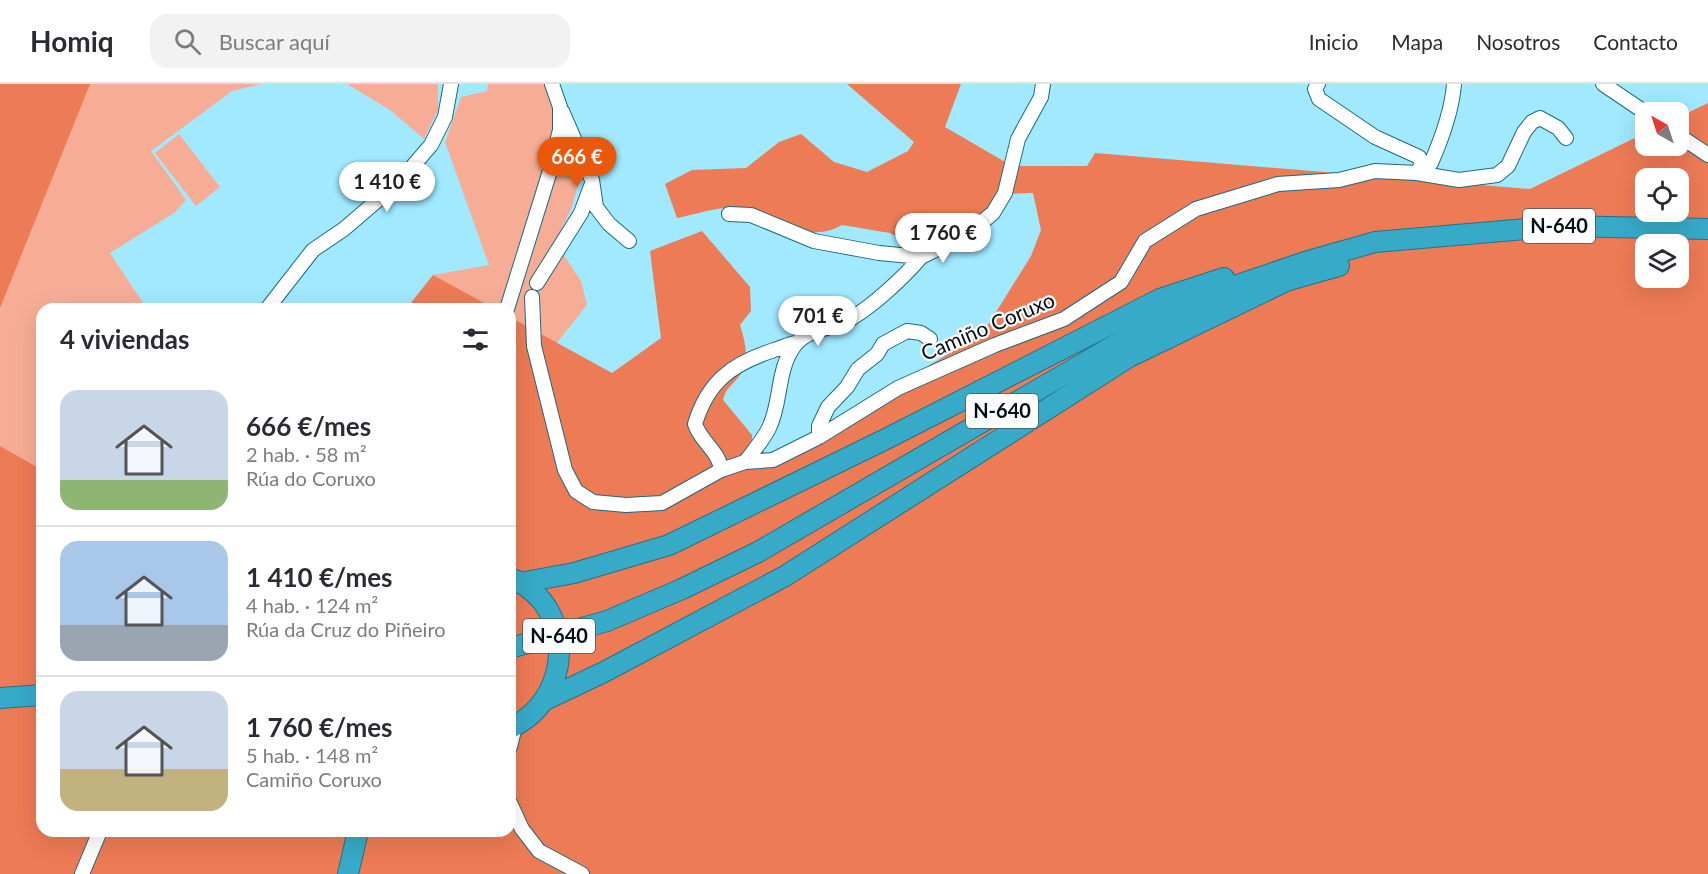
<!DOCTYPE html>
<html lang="es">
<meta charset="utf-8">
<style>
:root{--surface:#fff;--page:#f2f2f3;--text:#2b2b33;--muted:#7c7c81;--line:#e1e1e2;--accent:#ea580c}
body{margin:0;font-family:Lato,sans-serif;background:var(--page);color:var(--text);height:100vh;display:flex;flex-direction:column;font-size:22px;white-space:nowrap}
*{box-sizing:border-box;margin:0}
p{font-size:20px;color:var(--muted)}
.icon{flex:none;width:33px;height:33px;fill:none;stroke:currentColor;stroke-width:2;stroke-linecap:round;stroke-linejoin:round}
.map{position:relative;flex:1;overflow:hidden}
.details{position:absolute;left:36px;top:219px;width:480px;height:534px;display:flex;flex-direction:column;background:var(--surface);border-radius:18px;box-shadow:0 6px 24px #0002}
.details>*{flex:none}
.needle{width:39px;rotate:321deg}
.tools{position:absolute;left:1635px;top:18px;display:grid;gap:12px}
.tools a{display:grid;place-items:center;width:54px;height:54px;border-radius:12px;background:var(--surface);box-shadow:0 6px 24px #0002;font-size:30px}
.price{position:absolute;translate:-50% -51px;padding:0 14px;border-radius:21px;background:#fff;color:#222;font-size:20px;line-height:39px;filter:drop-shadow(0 2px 3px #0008)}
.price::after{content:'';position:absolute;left:50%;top:36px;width:18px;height:14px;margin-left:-9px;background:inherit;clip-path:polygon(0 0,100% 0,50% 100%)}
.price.on{background:var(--accent);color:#fff}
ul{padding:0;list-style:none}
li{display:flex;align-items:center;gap:18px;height:150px;padding:0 24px}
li+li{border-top:2px solid var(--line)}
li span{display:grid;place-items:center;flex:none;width:168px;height:120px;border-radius:18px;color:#555}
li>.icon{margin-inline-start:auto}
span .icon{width:72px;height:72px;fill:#fffc;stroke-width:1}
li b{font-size:26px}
h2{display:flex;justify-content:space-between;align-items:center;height:72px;padding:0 24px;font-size:26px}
header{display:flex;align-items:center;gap:36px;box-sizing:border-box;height:84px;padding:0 30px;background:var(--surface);border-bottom:2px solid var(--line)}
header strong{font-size:28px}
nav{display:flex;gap:33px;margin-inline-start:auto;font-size:21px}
.search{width:420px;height:54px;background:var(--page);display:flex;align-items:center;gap:15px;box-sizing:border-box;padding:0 21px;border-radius:18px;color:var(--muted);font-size:22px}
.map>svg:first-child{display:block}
.green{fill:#f7ad95}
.forest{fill:#ed7b55;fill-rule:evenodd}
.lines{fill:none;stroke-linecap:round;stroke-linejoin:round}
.minor-casing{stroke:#1e6b7e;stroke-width:16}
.highway-casing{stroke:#247389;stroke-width:22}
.minor{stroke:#fff;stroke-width:14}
.highway{stroke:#37aac8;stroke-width:20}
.highway-bridge-casing{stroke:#247389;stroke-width:22;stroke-linecap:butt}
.highway-bridge{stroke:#37aac8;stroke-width:20}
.labels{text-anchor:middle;stroke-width:4.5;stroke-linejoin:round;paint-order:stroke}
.shield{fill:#fdfdfd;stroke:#4c565a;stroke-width:1.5}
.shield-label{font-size:20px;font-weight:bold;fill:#000e14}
.street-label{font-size:21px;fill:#000e14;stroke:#fdfdfd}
</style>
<header>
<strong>Homiq</strong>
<div class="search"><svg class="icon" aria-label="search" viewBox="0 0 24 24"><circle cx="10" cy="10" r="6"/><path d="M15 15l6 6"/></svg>Buscar aquí</div>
<nav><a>Inicio</a><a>Mapa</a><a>Nosotros</a><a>Contacto</a></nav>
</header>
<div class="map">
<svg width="1708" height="790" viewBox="0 0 1708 790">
<rect width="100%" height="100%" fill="#a0e9ff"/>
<path class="green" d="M81,0H261L232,7L151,67L186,116L174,129L110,169L147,225H42V399L0,374V203Z
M347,0H438V26L424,55L390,26Z
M488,0H556L584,76L572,123L555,158L581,197L587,221L552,265L510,239V225H487L433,191L489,181L445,58L461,13L487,7Z
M179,50L220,103L196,122L155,69Z"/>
<path class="forest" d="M0,0H90L0,224Z
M847,0H961L945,43L1012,82H1087L1095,69L1530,105L1645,49L1646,62H1678L1679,33L1708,19V790H0V362L42,386V747H510V233L612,289L661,254L650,167L702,147L750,203L751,227L740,241C746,260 751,280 736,296C729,304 726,305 723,316L752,351V360L774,375L983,249L1031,172L1041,146L1033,109L1005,110L970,141L935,161L914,163L890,149L842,141C805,162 785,131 750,125C725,120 701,129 677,134L665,100L692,86L746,84L779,58L801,50L834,78L867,88L908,67L914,58ZM1646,94H1678V128H1646ZM1646,160H1678V194H1646Z
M433,191L495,225H406Z"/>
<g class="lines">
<defs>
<path id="minor" d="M1318,0L1315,5L1319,15L1375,53L1419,73L1422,80L1417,89
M1603,0L1646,29
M562,27L592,96L596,123L609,140L629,157
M1678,51L1708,71
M1422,80L1431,79C1442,54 1452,27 1454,0
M729,130L751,131L814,157L879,169L921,173L969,149L993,129L1005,109L1018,55L1041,13L1043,0
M537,199L581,129L591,102
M532,213L534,262L565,386L576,407L593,418L626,421L662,419L721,386L745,378L773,376L819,353L898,304L995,261L1064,235L1121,198L1145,157L1196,125L1278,100L1339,96L1375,87L1417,89L1459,96L1497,91L1508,82L1524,48L1532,38L1540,34L1558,44L1566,54
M267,225L313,166L344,145L400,97L431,61L445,33L451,0
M507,225L549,90L560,46V23L552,0
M819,353V342L828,323L847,303L858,285L877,270L883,260L907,247L921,249L930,255
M745,378C753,368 763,356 769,344C782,318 776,286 795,261C809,243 834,246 852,234C875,220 904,193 921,173
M721,386C720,368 700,357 695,340C708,297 732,280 774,266C782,264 788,260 796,259
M510,663L515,642
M510,719L522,745L539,767L582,790
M82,790L100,747"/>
<path id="highway" d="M520,499L574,489L669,461L886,355L1160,215L1224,194
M607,537L682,505L758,468L1134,250L1220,207L1308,177L1375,158L1560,142L1708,145
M0,614L42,611
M545,616L604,588L785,492L1129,273L1286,197L1339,182
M510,644C571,617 578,526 515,496
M348,790L358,747"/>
</defs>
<use href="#minor" class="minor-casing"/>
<use href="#highway" class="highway-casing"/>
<use href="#minor" class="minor"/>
<use href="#highway" class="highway"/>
<defs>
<path id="highway-bridge" d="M510,564L607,537"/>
</defs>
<use href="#highway-bridge" class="highway-bridge-casing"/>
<use href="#highway-bridge" class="highway-bridge"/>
</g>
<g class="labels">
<g class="shield">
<rect x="1523" y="125" width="72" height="34" rx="4.5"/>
<rect x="966" y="310" width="72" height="34" rx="4.5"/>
<rect x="523" y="535" width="72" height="34" rx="4.5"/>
</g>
<g class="shield-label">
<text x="1559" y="149">N-640</text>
<text x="1002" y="334">N-640</text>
<text x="559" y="559">N-640</text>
</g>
<g class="street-label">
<text transform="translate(988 243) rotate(-23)" y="7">Camiño Coruxo</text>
</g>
</g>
</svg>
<div class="tools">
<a><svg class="needle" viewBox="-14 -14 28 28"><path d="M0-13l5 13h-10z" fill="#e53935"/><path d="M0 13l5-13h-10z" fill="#7c7c81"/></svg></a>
<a><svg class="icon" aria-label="locate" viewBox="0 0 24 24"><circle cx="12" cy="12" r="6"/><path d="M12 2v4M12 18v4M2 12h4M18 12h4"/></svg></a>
<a><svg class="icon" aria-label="layers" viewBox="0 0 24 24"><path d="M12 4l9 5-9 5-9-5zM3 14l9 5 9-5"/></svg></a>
</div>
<b class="price on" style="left:577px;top:104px">666 €</b>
<b class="price" style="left:387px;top:129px">1 410 €</b>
<b class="price" style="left:943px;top:180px">1 760 €</b>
<b class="price" style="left:818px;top:263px">701 €</b>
<section class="details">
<h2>4 viviendas<svg class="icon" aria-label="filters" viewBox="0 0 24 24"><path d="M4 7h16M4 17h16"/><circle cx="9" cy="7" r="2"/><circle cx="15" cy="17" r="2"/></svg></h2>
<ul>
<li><span style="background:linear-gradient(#c9d6e8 75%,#8fb573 0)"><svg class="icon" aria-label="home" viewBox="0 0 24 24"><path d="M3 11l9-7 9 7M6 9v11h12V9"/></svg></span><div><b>666 €/mes</b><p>2 hab. · 58 m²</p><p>Rúa do Coruxo</p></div></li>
<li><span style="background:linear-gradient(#a9c7e8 70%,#9aa5b1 0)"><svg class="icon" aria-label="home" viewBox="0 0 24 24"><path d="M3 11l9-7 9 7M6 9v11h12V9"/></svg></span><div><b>1 410 €/mes</b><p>4 hab. · 124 m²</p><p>Rúa da Cruz do Piñeiro</p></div></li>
<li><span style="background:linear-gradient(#c9d6e8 65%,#c2b280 0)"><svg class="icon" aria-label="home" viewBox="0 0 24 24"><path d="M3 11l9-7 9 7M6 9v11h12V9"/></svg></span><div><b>1 760 €/mes</b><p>5 hab. · 148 m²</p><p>Camiño Coruxo</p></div></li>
</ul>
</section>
</div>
